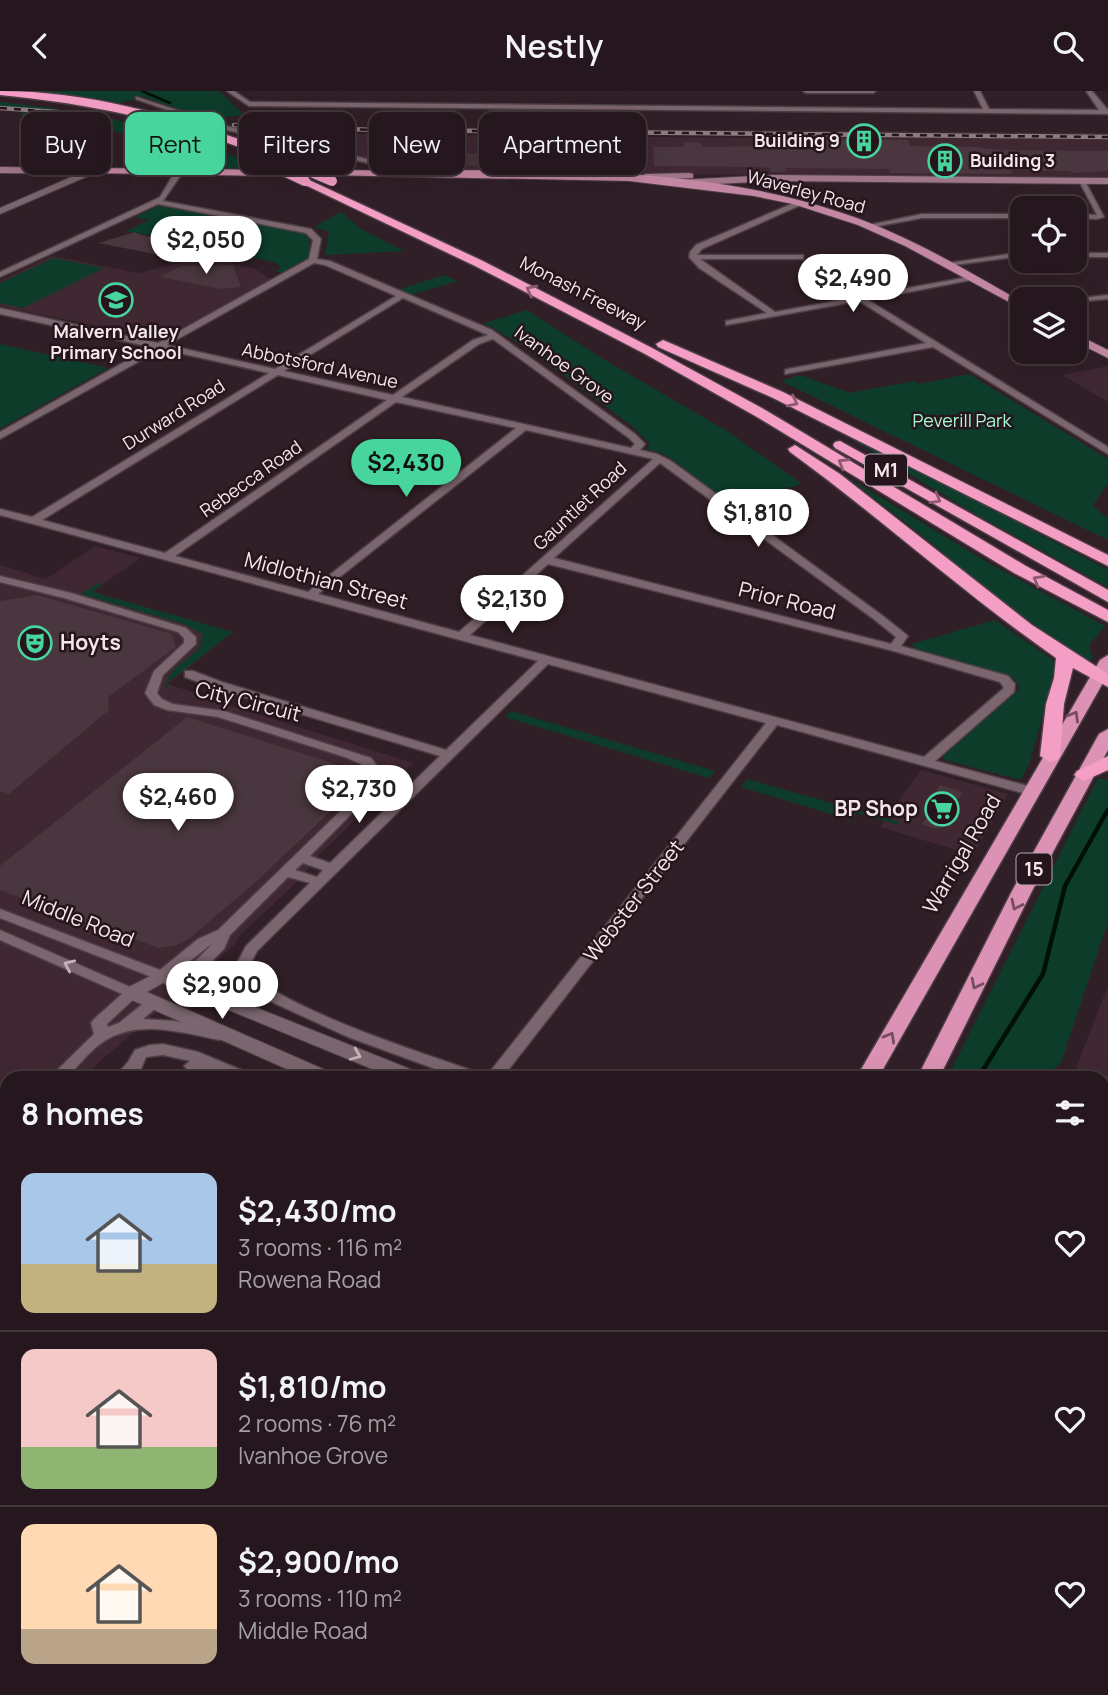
<!DOCTYPE html>
<meta charset="utf-8">
<style>
:root{--surface:#25171d;--page:#2d2026;--text:#f1f3f6;--muted:#a39fa4;--line:#42363b;--accent:#48d49d}
body{margin:0;font-family:Manrope,sans-serif;background:var(--page);color:var(--text);height:100vh;display:flex;flex-direction:column;font-size:26px;white-space:nowrap}
*{box-sizing:border-box;margin:0}
p{font-size:23px;color:var(--muted)}
.icon{flex:none;width:38px;height:38px;fill:none;stroke:currentColor;stroke-width:2;stroke-linecap:round;stroke-linejoin:round}
.map{position:relative;flex:1;overflow:hidden}
.details{position:absolute;left:0px;top:980px;width:1110px;height:625px;display:flex;flex-direction:column;background:var(--surface);border-radius:21px 21px 0 0;box-shadow:0 7px 28px #0002,0 0 0 2px var(--line)}
.details>*{flex:none}
.hud{position:absolute;left:21px;top:21px;width:700px;height:63px;display:flex;gap:14px}
.tools{position:absolute;left:1010px;top:105px;display:grid;gap:14px}
.tools a{display:grid;place-items:center;width:77px;height:77px;border-radius:14px;background:var(--surface);box-shadow:0 7px 28px #0002,0 0 0 2px var(--line);font-size:35px}
.price{position:absolute;translate:-50% -60px;padding:0 16px;border-radius:24px;background:#fff;color:#222;font-size:23px;line-height:46px;filter:drop-shadow(0 2px 4px #0008)}
.price::after{content:'';position:absolute;left:50%;top:42px;width:21px;height:16px;margin-left:-10px;background:inherit;clip-path:polygon(0 0,100% 0,50% 100%)}
.price.on{background:var(--accent);color:#111}
ul{padding:0;list-style:none}
li{display:flex;align-items:center;gap:21px;height:175px;padding:0 21px}
li+li{border-top:2px solid var(--line)}
li span{display:grid;place-items:center;flex:none;width:196px;height:140px;border-radius:14px;color:#555}
li>.icon{margin-inline-start:auto}
span .icon{width:84px;height:84px;fill:#fffc;stroke-width:1}
li b{font-size:30px}
h2{display:flex;justify-content:space-between;align-items:center;height:84px;padding:0 21px;font-size:30px}
.tag{padding:0 24px;border-radius:14px;background:var(--surface);box-shadow:0 7px 28px #0002,0 0 0 2px var(--line);font-size:24px;line-height:63px}
.tag.on{background:var(--accent);color:#111}
header{display:flex;justify-content:space-between;align-items:center;height:91px;padding:0 21px;background:var(--surface);font-size:32px;font-weight:600}
.map>svg:first-child{display:block}
.built{fill:#402833}
.green{fill:#0d3d2a}
.lines{fill:none;stroke-linecap:round;stroke-linejoin:round}
.stream-far3{stroke:#001006;stroke-width:2.5}
.stream-far2{stroke:#001006;stroke-width:3.5}
.stream-far1{stroke:#001006;stroke-width:4.5}
.stream{stroke:#001006;stroke-width:6}
.building{fill:#49363e}
.minor-casing{stroke:#4d3e45;stroke-width:3}
.tertiary-casing{stroke:#4d3e45;stroke-width:2}
.secondary-casing{stroke:#4d3e45;stroke-width:2}
.primary-casing{stroke:#4d3e45;stroke-width:2}
.trunk-casing{stroke:#4d3e45;stroke-width:3}
.motorway-casing{stroke:#4d3e45;stroke-width:3}
.minor{fill:#7b656f;fill-rule:evenodd}
.tertiary{fill:#7b656f;fill-rule:evenodd}
.secondary{fill:#9f7689;fill-rule:evenodd}
.primary{fill:#c487a3;fill-rule:evenodd}
.trunk{fill:#dc92b4;fill-rule:evenodd}
.motorway{fill:#f49ec5;fill-rule:evenodd}
.rail-casing{stroke:#8b7c82;stroke-width:4.5}
.rail{stroke:#26151d;stroke-width:2.5;stroke-dasharray:7;stroke-linecap:butt}
.motorway-bridge-casing{stroke:#4d3e45;stroke-width:12;stroke-linecap:butt}
.motorway-bridge{stroke:#f49ec5;stroke-width:10}
.oneway{stroke:#8d5a71}
.oneway2{stroke:#784d61}
.oneway3{stroke:#c4b3ba}
.labels{text-anchor:middle;stroke-width:5;stroke-linejoin:round;paint-order:stroke}
.far-poi-label{font-size:18px;font-weight:bold;fill:#f4e7ec;stroke:#26151d;text-anchor:end}
.far-street-label{font-size:18px;fill:#f4e7ec;stroke:#26151d}
.far-park-label{font-size:18px;fill:#a0fad0;stroke:#26151d}
.shield{fill:#26151d;stroke:#b6a8ae;stroke-width:2}
.shield-label{font-size:19px;font-weight:bold;fill:#f4e7ec}
.street-label{font-size:21px;fill:#f4e7ec;stroke:#26151d}
.poi-label{font-size:21px;font-weight:bold;fill:#f4e7ec;stroke:#26151d;text-anchor:start}
</style>
<header><svg class="icon" aria-label="back" viewBox="0 0 24 24"><path d="M15 5l-7 7 7 7"/></svg>Nestly<svg class="icon" aria-label="search" viewBox="0 0 24 24"><circle cx="10" cy="10" r="6"/><path d="M15 15l6 6"/></svg></header>
<div class="map">
<svg width="1108" height="1604" viewBox="0 0 1108 1604">
<rect width="100%" height="100%" fill="#311f27"/>
<path class="built" d="M236,32L357,36L1108,42V87L395,81L375,68L258,42L748,47L779,44L317,39L233,35Z
M52,165L138,182L184,171L220,170L255,178L271,189L160,248L0,215V190Z
M1108,275V311L1062,284Z
M95,455L140,467L92,501L233,541L167,593L199,603L198,605L414,672L315,768L300,788L240,844L234,854L81,987H7V1057L0,1064V474L46,488Z
M921,679L1008,703L973,764L880,736Z
M1108,895V1002L1103,1001L1102,987H1072Z"/>
<path class="green" d="M33,0H219L244,24L208,28L144,6L119,12Z
M0,11C92,20 180,40 265,78L164,77L173,63L123,62L134,46L97,35L103,29L19,24L23,21L67,24L71,22L0,16Z
M158,115L301,139L310,148L311,169L286,183L275,180L281,177L277,172L231,161L220,169L183,170L178,164L197,153L126,140L149,129L135,126Z
M341,121L361,138L404,160L325,164L329,141L314,136Z
M54,167L104,177L23,217L0,212V192Z
M444,184L457,190L411,204L397,199Z
M527,219L603,268L727,340L802,393L730,412L666,364L647,358L650,353L632,335L524,255L484,232Z
M0,253L108,277L0,338Z
M969,283L1108,368V392L1093,414L1108,428V449L781,290L800,284L850,302L914,290L919,293Z
M860,349L1108,479V496L977,424L855,350Z
M844,384L988,472L1105,535L1089,554L1093,567L1087,571L1019,525L923,445Z
M98,492L102,493L92,501L233,541L167,592L168,597L165,596C168,579 188,568 200,557L203,543L184,533L81,503Z
M995,529L1050,567L1057,575L1029,673L1021,689L944,669L942,666L1020,598L1015,588L917,559L912,553Z
M511,620L715,680L709,687L505,626Z
M1098,687L1108,689V831L1061,972L1043,987H947Z
M747,688L899,731L898,734L857,722L851,729L741,696Z
M1103,1344L1108,1357V1604H954L952,1598H1102Z"/>
<g class="lines">
<path class="stream-far3" d="M142,0L170,12"/>
<path class="stream-far2" d="M1105,724L1108,718"/>
<path class="stream-far1" d="M978,987L1043,883L1065,795L1106,722"/>
<path class="stream" d="M1102,1468V1481
M1102,1509L1108,1515"/>
</g>
<path class="building" d="M819,48L908,49L910,55L975,56L998,59L1108,60V80L1072,82L1070,80L1011,79L1013,83L890,82L889,78L785,77L786,81H771L770,77L755,76L654,75L653,56H684L683,51L701,52L702,56L820,54Z
M440,62L514,63V75L437,74Z
M135,141L141,144L201,154L165,165L98,152Z
M233,174L241,196L221,198L160,186L180,175Z
M37,504L172,543L176,556L108,606L109,619L9,703L0,700V510Z
M187,626L361,681L364,689L260,787L190,847L177,854L159,857L0,799V775Z
M940,694L963,701L937,738L922,733L936,714L928,712Z"/>
<g class="lines">
<defs>
<path id="minor" d="M227,0H234L250,11L983,18L974,0H980L989,18L1099,19L1086,0H1092L1108,19V23L249,15Z
M803,0H876L873,2H806Z
M136,6L226,35L372,69L381,73L380,83L373,85V74L368,72L222,38L136,8Z
M88,31L93,32L55,82H49V78Z
M176,79L183,81L163,110L311,138L321,148L317,168L330,170L492,239L635,343L645,353L640,359L657,363L671,370L883,525L908,545L901,555L1008,585L1015,593L1014,601L935,670L1036,697L1038,700L1036,703H1026L777,634L502,987H485L766,632L548,573L257,860L250,874L255,888C319,930 409,957 482,983L484,987H460L348,946L263,907L243,894L236,874L246,855L310,792L288,786L230,844L224,858L187,895H177L175,892L177,889L213,852L167,888L162,890L0,827V818L160,879L198,848L218,839L362,699L371,684L361,673L345,666L218,626L167,619L154,614L145,602L154,580L184,552V547L178,541L64,507L0,491V485L71,502L186,537L196,546V553L163,584L157,602L162,608L173,613L224,620L371,667L384,684L380,694L310,765L330,772L440,665L214,597L185,586V580H193L222,591L446,659L538,570L0,424V418L32,426L269,282L161,258L0,348V341L151,256L0,223V217L158,252L309,168L313,149L306,142L158,113L0,186V181L154,109L160,106ZM314,172L325,174L396,205L275,278L167,254ZM403,207L488,244L473,249L393,304L284,280ZM493,248L629,347L635,353L631,357L402,306L479,253ZM278,284L387,309L165,462L42,429ZM396,311L516,337L308,501L175,465ZM526,339L653,368L459,541L318,503ZM660,372L875,529L896,546L891,553L554,467ZM548,473L890,559L1000,591L1004,597L924,666L470,544ZM303,772L323,779L317,786L295,779Z
M1078,88L1085,90L1104,126L1097,128L1074,127V123L1097,124Z
M796,111L803,113L702,158L697,164H803V168H700L775,221L974,185L975,187L971,189L868,209L1108,356V363L933,256L785,283V279L788,278L926,252L859,210L726,234V230L767,222L699,177L689,166L690,161L696,154Z
M922,123H1022V127H922L868,137L864,135Z
M1022,161V165L947,175L943,173Z
M1074,162H1108V166H1074Z
M1108,204V208L1074,211V208H1070Z
M0,839L137,899L139,902L137,905L107,933L108,936L119,932L150,907L155,906L163,911L143,928L175,930L225,940L228,944L225,948L220,949C184,942 140,928 106,949C91,958 79,974 67,987H49L94,943L91,932L94,928L122,903L0,849Z
M163,953L198,961L251,983L253,987C232,987 199,993 184,975L190,970L163,964L146,966L141,978L131,987H114L128,971L135,959L150,954Z
M1102,1005L1108,1006V1018L1102,1016Z
M7,1030V1045L0,1048V1033Z
M7,1094V1110L0,1112V1096Z
M1102,1316L1108,1318V1344L1102,1342Z
M7,1589V1598H21L18,1604H0V1594Z"/>
<path id="tertiary" d="M92,77L96,80L95,82L0,123V117Z
M162,879L420,982L423,987H394L163,892L147,901L332,982L335,987H307L125,906L123,902L125,898Z"/>
<path id="secondary" d="M0,76L92,77L96,80L92,83L0,82Z
M690,82L693,83V87L645,89L641,86L645,83Z
M772,84L1108,87V93L772,90L678,95L673,92L678,89Z"/>
<path id="primary" d="M92,77L274,79L278,82L274,85L89,82V78Z
M327,79C495,82 681,67 842,122C906,143 964,178 1022,211V218L905,155L858,134L793,113L754,105L629,90L324,84L323,82Z
M1074,242L1108,259V267L1074,250Z"/>
<path id="trunk" d="M1108,564V583L878,987H856L1100,569Z
M1108,638V659L1032,800L939,987H917L1012,800L1099,643Z
M505,1598H535L532,1604H502Z
M564,1598H595L592,1604H561Z"/>
<path id="motorway" d="M0,0C86,0 173,24 253,53C269,59 290,65 302,75L293,77C196,36 105,14 0,4Z
M305,87L483,170L654,258L767,320L1026,475L1108,519V531L1014,482L757,326L645,263L475,175L301,92V88Z
M663,249L783,301L1108,464V475L773,307L658,256L656,253Z
M840,350L1108,499V511L835,357L833,354L835,351Z
M795,354L840,383L1032,534L1108,583V596L1073,577L1064,613L1060,665L1057,669L1050,671L1040,665L1046,613L1054,587L1056,567C964,503 881,427 790,361L788,358Z
M1108,665V679L1084,690L1074,684L1077,680Z"/>
</defs>
<use href="#minor" class="minor-casing"/>
<use href="#tertiary" class="tertiary-casing"/>
<use href="#secondary" class="secondary-casing"/>
<use href="#primary" class="primary-casing"/>
<use href="#trunk" class="trunk-casing"/>
<use href="#motorway" class="motorway-casing"/>
<use href="#minor" class="minor"/>
<use href="#tertiary" class="tertiary"/>
<use href="#secondary" class="secondary"/>
<use href="#primary" class="primary"/>
<use href="#trunk" class="trunk"/>
<use href="#motorway" class="motorway"/>
<defs>
<path id="rail" d="M0,17L71,22
M234,34L375,39L1108,46"/>
</defs>
<use href="#rail" class="rail-casing"/>
<use href="#rail" class="rail"/>
<defs>
<path id="motorway-bridge" d="M271,74L305,90
M297,75L332,90"/>
</defs>
<use href="#motorway-bridge" class="motorway-bridge-casing"/>
<use href="#motorway-bridge" class="motorway-bridge"/>
</g>
<defs><path id="oneway-chevron" d="M-2-3.5L2.5 0L-2 3.5" fill="none" stroke-width="1.6" stroke-linecap="round" stroke-linejoin="round" transform="scale(1.75)"/></defs>
<g class="oneway">
<use href="#oneway-chevron" transform="translate(531 199) rotate(-153)"/>
<use href="#oneway-chevron" transform="translate(793 311) rotate(26)"/>
<use href="#oneway-chevron" transform="translate(843 372) rotate(-149)"/>
<use href="#oneway-chevron" transform="translate(936 408) rotate(30)"/>
<use href="#oneway-chevron" transform="translate(1038 489) rotate(-151)"/>
</g>
<g class="oneway2">
<use href="#oneway-chevron" transform="translate(1074 625) rotate(-60)"/>
<use href="#oneway-chevron" transform="translate(1016 814) rotate(116)"/>
<use href="#oneway-chevron" transform="translate(976 893) rotate(117)"/>
<use href="#oneway-chevron" transform="translate(890 946) rotate(-61)"/>
</g>
<g class="oneway3">
<use href="#oneway-chevron" transform="translate(69 874) rotate(-156)"/>
<use href="#oneway-chevron" transform="translate(356 964) rotate(23)"/>
</g>
<defs>
<symbol id="building-ring" viewBox="-11 -11 22 22"><circle r="9.5" fill="#26151d" stroke="#48d49d" stroke-width="1.5"/><path d="M-4-6H4V6H1V3H-1V6H-4ZM-2.5-4.3h1.7v1.8h-1.7ZM.8-4.3h1.7v1.8H.8ZM-2.5-1h1.7V.8h-1.7ZM.8-1h1.7V.8H.8Z" fill="#48d49d"/></symbol>
<symbol id="school-ring" viewBox="-11 -11 22 22"><circle r="9.5" fill="#26151d" stroke="#48d49d" stroke-width="1.5"/><path d="M0-5L7-2L0 1L-7-2ZM-4 1L0 2.5L4 1V4Q0 6-4 4Z" fill="#48d49d"/></symbol>
<symbol id="theatre-ring" viewBox="-11 -11 22 22"><circle r="9.5" fill="#26151d" stroke="#48d49d" stroke-width="1.5"/><path d="M-5-5.5Q0-4 5-5.5V0Q5 5 0 6Q-5 5-5 0ZM-3.3-2.5H-1v1.5H-3.3ZM1-2.5H3.3v1.5H1ZM-2.8 1Q0 5.5 2.8 1Z" fill="#48d49d"/></symbol>
<symbol id="supermarket-ring" viewBox="-11 -11 22 22"><circle r="9.5" fill="#26151d" stroke="#48d49d" stroke-width="1.5"/><path d="M-6-5.5h2.5l.6 2H6L4.5 2H-2.5L-4.4-4H-6ZM-1.5 3.2a1.3 1.3 0 1 0 .1 0ZM3 3.2a1.3 1.3 0 1 0 .1 0Z" fill="#48d49d"/></symbol>
</defs>
<g fill-rule="evenodd">
<use href="#building-ring" x="845" y="31" width="38" height="38"/>
<use href="#building-ring" x="926" y="51" width="38" height="38"/>
<use href="#school-ring" x="97" y="190" width="38" height="38"/>
<use href="#theatre-ring" x="16" y="533" width="38" height="38"/>
<use href="#supermarket-ring" x="923" y="699" width="38" height="38"/>
</g>
<g class="labels">
<g class="far-poi-label">
<text x="840" y="56">Building 9</text>
<text x="970" y="76" text-anchor="start">Building 3</text>
<text x="116" y="247" text-anchor="middle">Malvern Valley<tspan x="116" dy="21">Primary School</tspan></text>
</g>
<g class="far-street-label">
<text transform="translate(806 101) rotate(15)" y="6">Waverley Road</text>
<text transform="translate(583 202) rotate(27)" y="6">Monash Freeway</text>
<text transform="translate(564 274) rotate(36)" y="6">Ivanhoe Grove</text>
<text transform="translate(320 275) rotate(12)" y="6">Abbotsford Avenue</text>
<text transform="translate(174 324) rotate(-32)" y="6">Durward Road</text>
<text transform="translate(251 388) rotate(-35)" y="6">Rebecca Road</text>
<text transform="translate(580 415) rotate(-43)" y="6">Gauntlet Road</text>
</g>
<g class="far-park-label">
<text x="962" y="336">Peverill Park</text>
</g>
<g class="shield">
<rect x="865" y="363.5" width="42" height="31" rx="5"/>
<rect x="1016.5" y="762.5" width="35" height="31" rx="5"/>
</g>
<g class="shield-label">
<text x="886" y="386">M1</text>
<text x="1034" y="785">15</text>
</g>
<g class="street-label">
<text transform="translate(326 490) rotate(15)" y="7">Midlothian Street</text>
<text transform="translate(787 510) rotate(14)" y="7">Prior Road</text>
<text transform="translate(248 611) rotate(14)" y="7">City Circuit</text>
<text transform="translate(962 763) rotate(-60)" y="7">Warrigal Road</text>
<text transform="translate(634 810) rotate(-52)" y="7">Webster Street</text>
<text transform="translate(78 828) rotate(22)" y="7">Middle Road</text>
</g>
<g class="poi-label">
<text x="60" y="559">Hoyts</text>
<text x="918" y="725" text-anchor="end">BP Shop</text>
</g>
</g>
</svg>
<div class="tools">
<a><svg class="icon" aria-label="locate" viewBox="0 0 24 24"><circle cx="12" cy="12" r="6"/><path d="M12 2v4M12 18v4M2 12h4M18 12h4"/></svg></a>
<a><svg class="icon" aria-label="layers" viewBox="0 0 24 24"><path d="M12 4l9 5-9 5-9-5zM3 14l9 5 9-5"/></svg></a>
</div>
<b class="price" style="left:206px;top:185px">$2,050</b>
<b class="price" style="left:853px;top:223px">$2,490</b>
<b class="price on" style="left:406px;top:408px">$2,430</b>
<b class="price" style="left:758px;top:458px">$1,810</b>
<b class="price" style="left:512px;top:544px">$2,130</b>
<b class="price" style="left:359px;top:734px">$2,730</b>
<b class="price" style="left:178px;top:742px">$2,460</b>
<b class="price" style="left:222px;top:930px">$2,900</b>
<div class="hud">
<a class="tag">Buy</a>
<a class="tag on">Rent</a>
<a class="tag">Filters</a>
<a class="tag">New</a>
<a class="tag">Apartment</a>
</div>
<section class="details">
<h2>8 homes<svg class="icon" aria-label="filters" viewBox="0 0 24 24"><path d="M4 7h16M4 17h16"/><circle cx="9" cy="7" r="2"/><circle cx="15" cy="17" r="2"/></svg></h2>
<ul>
<li><span style="background:linear-gradient(#a9c7e8 65%,#c2b280 0)"><svg class="icon" aria-label="home" viewBox="0 0 24 24"><path d="M3 11l9-7 9 7M6 9v11h12V9"/></svg></span><div><b>$2,430/mo</b><p>3 rooms · 116 m²</p><p>Rowena Road</p></div><svg class="icon" aria-label="heart" viewBox="0 0 24 24"><path d="M12 20l-8-8c-3-5 5-10 8-4 3-6 11-1 8 4z"/></svg></li>
<li><span style="background:linear-gradient(#f6c9c9 70%,#8fb573 0)"><svg class="icon" aria-label="home" viewBox="0 0 24 24"><path d="M3 11l9-7 9 7M6 9v11h12V9"/></svg></span><div><b>$1,810/mo</b><p>2 rooms · 76 m²</p><p>Ivanhoe Grove</p></div><svg class="icon" aria-label="heart" viewBox="0 0 24 24"><path d="M12 20l-8-8c-3-5 5-10 8-4 3-6 11-1 8 4z"/></svg></li>
<li><span style="background:linear-gradient(#ffd9b3 75%,#b9a48a 0)"><svg class="icon" aria-label="home" viewBox="0 0 24 24"><path d="M3 11l9-7 9 7M6 9v11h12V9"/></svg></span><div><b>$2,900/mo</b><p>3 rooms · 110 m²</p><p>Middle Road</p></div><svg class="icon" aria-label="heart" viewBox="0 0 24 24"><path d="M12 20l-8-8c-3-5 5-10 8-4 3-6 11-1 8 4z"/></svg></li>
</ul>
</section>
</div>
